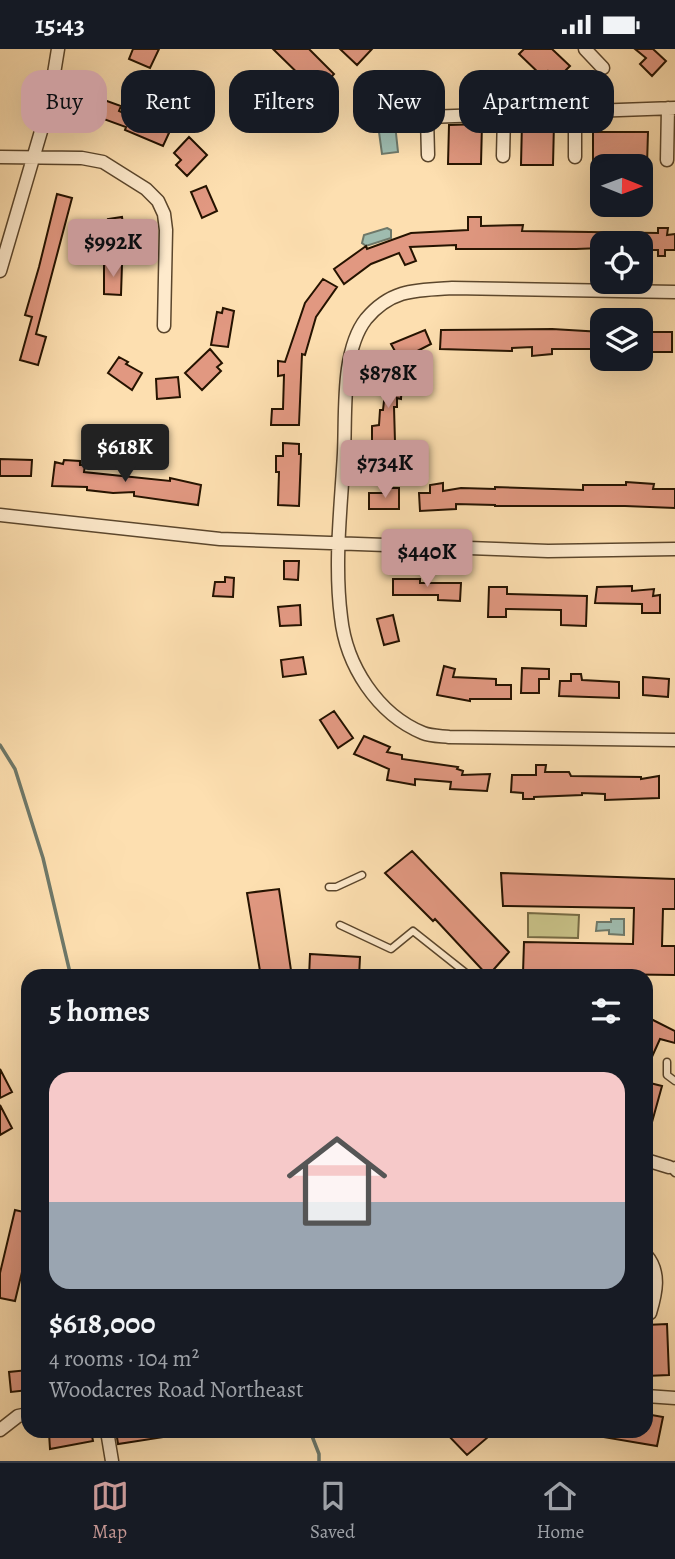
<!DOCTYPE html>
<meta charset="utf-8">
<style>
:root{--surface:#171b24;--page:#242831;--text:#f1f3f6;--muted:#9ea1a6;--line:#363941;--accent:#c59692}
body{margin:0;font-family:Alegreya,serif;background:var(--page);color:var(--text);height:100vh;display:flex;flex-direction:column;font-size:26px;white-space:nowrap}
*{box-sizing:border-box;margin:0}
p{font-size:23px;color:var(--muted)}
.icon{flex:none;width:38px;height:38px;fill:none;stroke:currentColor;stroke-width:2;stroke-linecap:round;stroke-linejoin:round}
.map{position:relative;flex:1;overflow:hidden}
.details{position:absolute;left:21px;top:920px;width:632px;height:469px;display:flex;flex-direction:column;background:var(--surface);border-radius:21px;box-shadow:0 7px 28px #0002}
.details>*{flex:none}
.guide{position:absolute;left:21px;top:21px;width:634px;height:63px;display:flex;gap:14px}
.needle{width:46px;rotate:91deg}
.buttons{position:absolute;left:590px;top:105px;display:grid;gap:14px}
.buttons a{display:grid;place-items:center;width:63px;height:63px;border-radius:14px;background:var(--surface);box-shadow:0 7px 28px #0002;font-size:35px}
.price{position:absolute;translate:-50% -60px;padding:0 16px;border-radius:7px;background:var(--accent);color:#111;font-size:23px;line-height:46px;filter:drop-shadow(0 2px 4px #0008)}
.price::after{content:'';position:absolute;left:50%;top:42px;width:21px;height:16px;margin-left:-10px;background:inherit;clip-path:polygon(0 0,100% 0,50% 100%)}
.price.current{background:#222;color:#fff}
ul{padding:0;list-style:none}
li{display:grid;align-content:center;gap:14px;height:371px;padding:0 28px}
li+li{border-top:2px solid var(--line)}
li span{display:grid;place-items:center;height:217px;border-radius:21px;color:#555}
li>.icon{margin-inline-start:auto}
span .icon{width:126px;height:126px;fill:#fffc;stroke-width:1}
li b{font-size:30px}
h2{display:flex;justify-content:space-between;align-items:center;height:84px;padding:0 28px;font-size:30px}
.chip{padding:0 24px;border-radius:21px;background:var(--surface);box-shadow:0 7px 28px #0002;font-size:24px;line-height:63px}
.chip.current{background:var(--accent);color:#111}
.status{display:flex;justify-content:space-between;align-items:center;height:49px;padding:0 35px;background:var(--surface);direction:ltr}
.status svg{height:19px;fill:currentColor}
.dock{display:flex;justify-content:space-around;align-items:center;height:98px;border-top:2px solid var(--line);background:var(--surface);font-size:19px;color:var(--muted)}
.dock a{display:grid;justify-items:center;gap:4px}
.dock .current{color:var(--accent)}
.map>svg:first-child{display:block}
.green{fill:#c7c086;stroke:#766a43;stroke-width:2}
.water{fill:#9fbcaf;stroke:#6e7869;stroke-width:2}
.lines{fill:none;stroke-linecap:round;stroke-linejoin:round}
.stream{stroke:#6e7869;stroke-width:3.5}
.building{fill:#e19881;stroke:#251300;stroke-width:2}
.service-casing{stroke:#5b462c;stroke-width:9}
.minor-casing{stroke:#5b462c;stroke-width:15}
.service{stroke:#feeacc;stroke-width:6}
.minor{stroke:#feeacc;stroke-width:12}
</style>
<div class="status"><b>15:43</b><svg viewBox="0 0 49 12"><path d="M0 12V9h3v3zM5 12V6h3v6zM10 12V3h3v9zM15 12V0h3v12zM26 1h20v11H26zM47 4h2v5h-2z"/></svg></div>
<div class="map">
<svg width="675" height="1412" viewBox="0 0 675 1412">
<rect width="100%" height="100%" fill="#fddfb0"/>
<filter id="stains"><feTurbulence type="fractalNoise" baseFrequency=".00286" numOctaves="4"/><feColorMatrix values="0 0 0 0 .2 0 0 0 0 .09 0 0 0 0 .02 0 0 0 .5 -.17"/></filter>
<radialGradient id="worn" r=".72"><stop offset=".6" stop-color="#630" stop-opacity="0"/><stop offset="1" stop-color="#630" stop-opacity=".3"/></radialGradient>
<path class="green" d="M528,864L579,866L578,889L528,888Z"/>
<path class="water" d="M395,75L398,103L382,105L378,76Z
M387,179L391,181V189L366,197L362,194L364,186Z
M611,870H624V886L609,885V881L596,882L597,873H611Z"/>
<g class="lines">
<path class="stream" d="M0,696L15,720L43,809L71,928
M310,1382L319,1405V1412"/>
</g>
<path class="building" d="M133,0H159L150,19L129,10Z
M273,0H309L334,25L317,43Z
M340,0H372L357,16Z
M524,0H552L570,17L557,30L548,22L543,28L519,5Z
M635,0H653L666,12L652,27L640,15L646,9Z
M93,47L121,57L119,62L169,84L163,97L125,81L126,78L87,64Z
M522,73L554,74L553,116H521Z
M482,75L481,115H448L449,76Z
M593,83H648L647,116H593Z
M189,88L207,106L187,127L176,116L181,111L174,104Z
M206,137L217,162L202,169L191,143Z
M57,145L72,149L36,285L46,288L38,316L20,311L32,268L25,266L39,218Z
M122,168L126,197L112,199L108,170Z
M468,168H481V177L523,176L522,182L658,184V179H668L667,186L675,185V201H665V207H658V201H640V194H602V199L576,200H456V196L410,198L416,212L405,216L399,204L371,215L344,235L334,220L366,197L367,200L411,184L468,181Z
M104,215H122L121,246L104,245Z
M323,230L337,238L316,268L305,306L302,305L299,376H271L272,360H283L284,326L278,327V312L285,313L305,254Z
M223,259L234,262L228,298L211,296L217,263L222,264Z
M552,280L602,283V300H552V305L532,307V298L512,299V302L440,300L441,281Z
M425,281L431,295L400,311L391,295Z
M641,283H672V303H641Z
M210,300L222,314L217,318L221,322L202,341L185,324Z
M119,308L128,313L126,315L142,324L132,341L108,324Z
M388,323L401,324L400,332H402L401,350L397,349V358H394L395,393L372,394V377L379,376L380,361H383L385,343L383,342L384,331H388Z
M178,328L180,348L157,350L156,330Z
M283,394L299,395V405H301L299,457L278,456L279,423H276V407H283Z
M0,410L32,411L31,427H0Z
M64,411L80,412V416H85L84,423L170,432V429L201,436L198,456L134,447V443L113,444L87,441V438L52,437L55,413L63,415Z
M626,433L654,435L653,440H675V459L625,457H495V456L456,455V460L420,462L419,444H430V436L443,434V442L461,439L495,440V438L583,441V436H626Z
M384,439H399V460H369V444H384Z
M284,512H299L298,531L284,530Z
M225,528L234,529L233,548L213,547L215,533H225Z
M393,530H420V534H461L460,552L438,551V546H393Z
M632,537V542L654,540L653,547L660,546V564H642V555L595,554L597,538Z
M489,538H507V545L587,547L586,577L561,576V561L506,560V568H488Z
M300,556L301,576L280,577L278,558Z
M393,566L399,592L384,596L377,570Z
M303,608L306,625L283,628L281,611Z
M444,617L455,620L453,628L496,630V636H511V650H470V652L437,646Z
M522,619L549,620V630H539V644H521Z
M571,625H581L582,631L619,633V649L559,647L560,632H571Z
M643,628L669,630L668,648L643,646Z
M334,662L353,689L338,699L320,671Z
M364,687L390,698L387,703L402,706V710L458,718L457,720L463,722L462,726L490,725L487,742L450,740L451,733L415,730V736L387,731L389,720L354,705Z
M536,716H546L545,723H569L571,727L641,728V730L659,727V749L605,751V745L582,744V746L534,748V750H523V744L511,743L512,726H536Z
M412,802L509,903L488,927L435,870L433,872L385,824Z
M501,824L675,830V860H663L662,897H675V926L523,924L524,893L633,895L634,859L503,857Z
M279,840L292,928H261L247,844Z
M310,905L360,908L359,928H309Z
M649,969L675,982V994L660,990L646,1021V976Z
M0,1020L12,1043L0,1049Z
M646,1033L662,1037L649,1084H646Z
M0,1056L12,1079L0,1086Z
M15,1161L28,1164V1198L15,1252L0,1249V1224Z
M667,1275L669,1326L646,1327V1276Z
M28,1321V1341L11,1343L9,1323Z
M646,1365L663,1368L657,1397L603,1388V1382H646Z
M59,1382H91L93,1392L50,1400L49,1384Z
M116,1382H164V1388L118,1395Z
M444,1382H495L467,1406Z"/>
<g class="lines">
<defs>
<path id="service" d="M329,838H336L362,826
M340,876L391,900L413,882L471,928
M667,1013V1026L675,1032
M675,1116L669,1118L675,1124"/>
<path id="minor" d="M585,0L603,19
M428,106L427,68L675,59
M503,107L504,66
M0,108L82,109L103,113L146,140L158,152L164,165L166,181L164,277
M575,108V63
M667,111L668,59
M0,222L49,55L58,0
M675,243L452,239C416,241 391,240 366,270C341,302 346,364 344,404C341,458 334,514 341,568C346,616 377,665 423,684C430,687 440,687 449,688L675,691
M0,466L220,490L548,502L675,500
M646,1111L669,1118
M646,1206C661,1223 656,1244 650,1264L646,1266
M646,1347L675,1349
M0,1381L18,1367L28,1365
M107,1382L112,1412"/>
</defs>
<use href="#service" class="service-casing"/>
<use href="#minor" class="minor-casing"/>
<use href="#service" class="service"/>
<use href="#minor" class="minor"/>
</g>
<rect width="100%" height="100%" filter="url(#stains)"/>
<rect width="100%" height="100%" fill="url(#worn)"/>
</svg>
<div class="buttons">
<a><svg class="needle" viewBox="-14 -14 28 28"><path d="M0-13l5 13h-10z" fill="#e53935"/><path d="M0 13l5-13h-10z" fill="#9ea1a6"/></svg></a>
<a><svg class="icon" aria-label="locate" viewBox="0 0 24 24"><circle cx="12" cy="12" r="6"/><path d="M12 2v4M12 18v4M2 12h4M18 12h4"/></svg></a>
<a><svg class="icon" aria-label="layers" viewBox="0 0 24 24"><path d="M12 4l9 5-9 5-9-5zM3 14l9 5 9-5"/></svg></a>
</div>
<b class="price" style="left:113px;top:230px">$992K</b>
<b class="price" style="left:388px;top:361px">$878K</b>
<b class="price current" style="left:125px;top:435px">$618K</b>
<b class="price" style="left:385px;top:451px">$734K</b>
<b class="price" style="left:427px;top:540px">$440K</b>
<div class="guide">
<a class="chip current">Buy</a>
<a class="chip">Rent</a>
<a class="chip">Filters</a>
<a class="chip">New</a>
<a class="chip">Apartment</a>
</div>
<section class="details">
<h2>5 homes<svg class="icon" aria-label="filters" viewBox="0 0 24 24"><path d="M4 7h16M4 17h16"/><circle cx="9" cy="7" r="2"/><circle cx="15" cy="17" r="2"/></svg></h2>
<ul>
<li><span style="background:linear-gradient(#f6c9c9 60%,#9aa5b1 0)"><svg class="icon" aria-label="home" viewBox="0 0 24 24"><path d="M3 11l9-7 9 7M6 9v11h12V9"/></svg></span><div><b>$618,000</b><p>4 rooms · 104 m²</p><p>Woodacres Road Northeast</p></div></li>
</ul>
</section>
</div>
<nav class="dock">
<a class="current"><svg class="icon" aria-label="map" viewBox="0 0 24 24"><path d="M3 6l6-2 6 2 6-2v14l-6 2-6-2-6 2zM9 4v14M15 6v14"/></svg>Map</a>
<a><svg class="icon" aria-label="saved" viewBox="0 0 24 24"><path d="M7 4h10v16l-5-4-5 4z"/></svg>Saved</a>
<a><svg class="icon" aria-label="home" viewBox="0 0 24 24"><path d="M3 11l9-7 9 7M6 9v11h12V9"/></svg>Home</a>
</nav>
